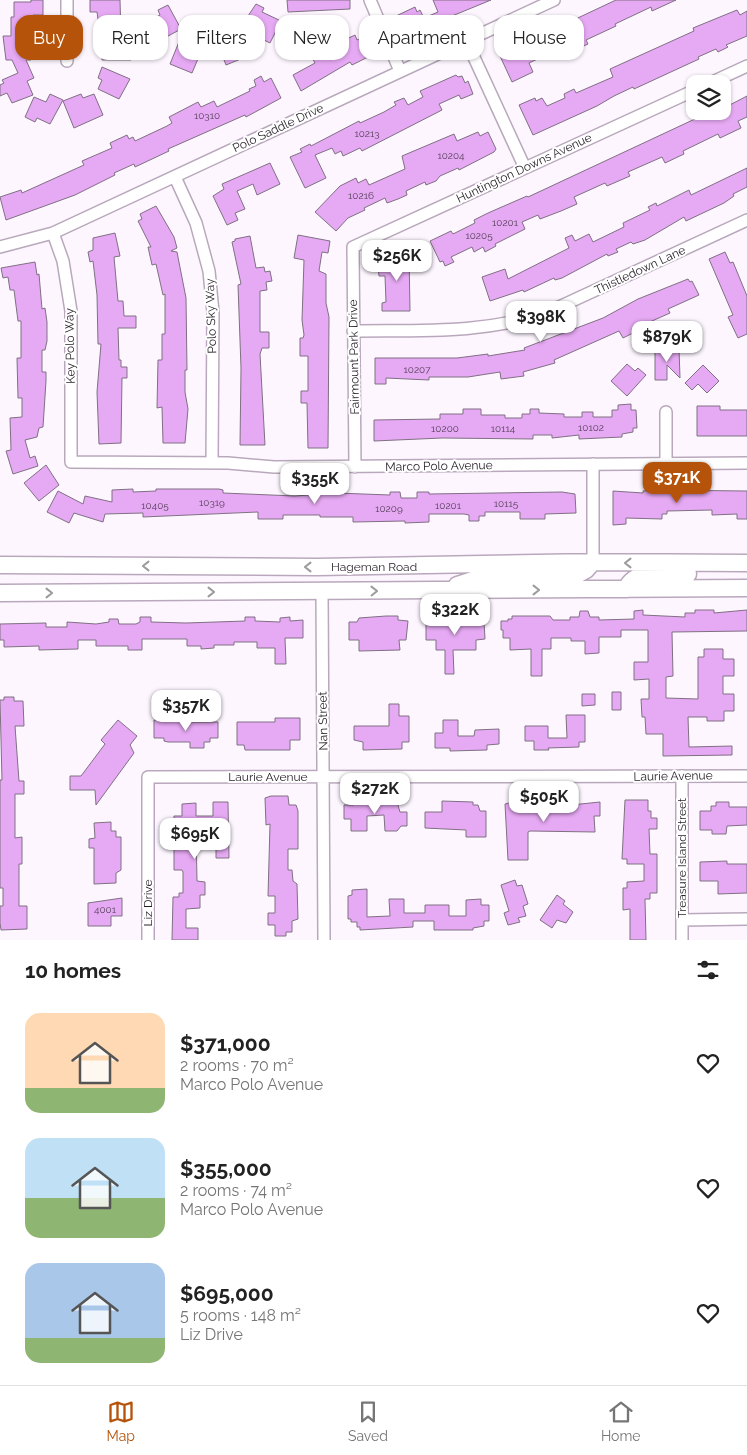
<!DOCTYPE html>
<meta charset="utf-8">
<style>
:root{--surface:#fff;--page:#f2f2f2;--text:#222;--muted:#767676;--line:#e0e0e0;--accent:#b45309}
body{margin:0;font-family:Raleway,sans-serif;background:var(--page);color:var(--text);height:100vh;display:flex;flex-direction:column;font-size:19px;white-space:nowrap}
*{box-sizing:border-box;margin:0}
p{font-size:16px;color:var(--muted)}
.icon{flex:none;width:28px;height:28px;fill:none;stroke:currentColor;stroke-width:2;stroke-linecap:round;stroke-linejoin:round}
.map{position:relative;height:940px;overflow:hidden}
.sheet{display:flex;flex-direction:column;background:var(--surface);flex:1}
.sheet>*{flex:none}
.banner{position:absolute;left:15px;top:15px;width:718px;height:45px;display:flex;gap:10px}
.controls{position:absolute;left:686px;top:75px;display:grid;gap:10px}
.controls a{display:grid;place-items:center;width:45px;height:45px;border-radius:10px;background:var(--surface);box-shadow:0 1px 4px #0004;font-size:25px}
.price{position:absolute;translate:-50% -42px;padding:0 11px;border-radius:10px;background:#fff;color:#222;font-size:16px;line-height:32px;filter:drop-shadow(0 1px 2px #0008)}
.price::after{content:'';position:absolute;left:50%;top:30px;width:15px;height:11px;margin-left:-8px;background:inherit;clip-path:polygon(0 0,100% 0,50% 100%)}
.price.selected{background:var(--accent);color:#fff}
ul{padding:0;list-style:none}
li{display:flex;align-items:center;gap:15px;height:125px;padding:0 25px}
li span{display:grid;place-items:center;flex:none;width:140px;height:100px;border-radius:15px;color:#555}
li>.icon{margin-inline-start:auto}
span .icon{width:60px;height:60px;fill:#fffc;stroke-width:1}
li b{font-size:21px}
h2{display:flex;justify-content:space-between;align-items:center;height:60px;padding:0 25px;font-size:21px}
.chip{padding:0 18px;border-radius:15px;background:var(--surface);box-shadow:0 1px 4px #0004;font-size:18px;line-height:45px}
.chip.selected{background:var(--accent);color:#fff}
.tab-bar{display:flex;justify-content:space-around;align-items:center;height:70px;border-top:1px solid var(--line);background:var(--surface);font-size:14px;color:var(--muted)}
.tab-bar a{display:grid;justify-items:center;gap:2px}
.tab-bar .selected{color:var(--accent)}
.map>svg:first-child{display:block}
.building{fill:#e6a9f3;stroke:#807083}
.lines{fill:none;stroke-linecap:round;stroke-linejoin:round}
.street-casing{stroke:#b9a8bc;stroke-width:14}
.secondary-casing{stroke:#b9a8bc;stroke-width:19}
.street{stroke:#fff;stroke-width:11}
.secondary{stroke:#fff;stroke-width:16}
.oneway{stroke:#9d9a9d}
.labels{text-anchor:middle;stroke-width:4;stroke-linejoin:round;paint-order:stroke}
.number-label{font-size:10px;fill:#554159}
.street-label{font-size:12px;fill:#251e26;stroke:#fff}
</style>
<div class="map">
<svg width="747" height="940" viewBox="0 0 747 940">
<rect width="100%" height="100%" fill="#fdf6ff"/>
<path class="building" d="M31,0H43V15H33V28H25V45L30,47L31,60H26L34,78L27,81L33,95L12,103L7,93L0,96V85L4,83L2,80L18,73L12,60H6L3,36H11V17H14V2H31Z
M90,0H120L121,36H125V41H129L131,60H102V48H107V26H99L97,12H90Z
M287,0H350V9L288,12Z
M433,0H491L452,16L454,18L444,23V21L409,37L406,36L396,16L415,7L417,12L420,10L424,18L438,12Z
M616,0H676L652,11L651,7L615,24L616,26L586,40L588,44L566,54L563,47L529,63L533,72L512,82L500,56L511,51L510,48L545,35L546,37L549,36L567,28L565,24Z
M256,4L264,8L262,12L281,21L270,43L240,28Z
M168,5L181,29L159,41L149,21L160,15L158,10Z
M737,10L740,15L747,11V36L726,45L728,47L718,52L716,49L698,57L699,59L634,89L633,87L614,96L597,106L533,135L519,105L535,98L536,101L542,98L547,106L565,98L564,94L574,89L576,93L613,77L610,69L694,31L693,28Z
M238,27L248,56L226,65L215,37Z
M183,32L208,44L204,56L200,54L192,73L170,64Z
M355,35L357,40L363,37L372,55L352,65L350,62L301,91L293,75L315,63L308,50L316,46L319,50L331,44L332,46Z
M102,67L130,79L119,99L98,89L102,80L98,78Z
M456,75L458,77L462,76L465,83L468,81L473,94L461,99L459,95L439,104L442,110L362,151L360,148L343,156L341,151L335,154L332,148L315,155L326,178L305,188L290,157L302,152L300,149L310,144L311,146L359,121L360,123L384,112L396,105L394,102L404,98L408,105L423,97L420,91Z
M261,76L264,82L271,78L281,98L246,117L245,115L168,149L169,151L135,167L134,164L114,173L115,175L75,195L6,220L0,197L21,190L22,193L84,165L82,161L112,148L110,143L127,135L129,139L133,137L135,141L167,126L172,123L169,117L198,102L201,107L214,101L217,107L250,91L249,89L256,86L254,80Z
M50,94L63,100L50,124L37,118L35,122L25,117L34,97L46,102Z
M81,94L83,98L94,94L103,115L74,128L63,101Z
M747,96V117L738,121L741,128L720,138L718,134L683,151L684,154L665,163L662,157L628,172L630,176L607,186L605,183L574,197L577,204L561,211L540,219L538,215L522,222L525,229L495,244L496,246L485,252L483,247L474,252L472,247L451,257L454,262L445,266L443,261L440,262L430,241L451,231L453,234L475,223L474,220L488,213L527,196L528,197L712,111H722V109Z
M478,132L480,136L488,132L496,149L494,152L459,170L458,168L440,176L436,181L426,185L425,182L406,191L407,195L398,199L387,203L385,198L364,208L365,210L348,218L336,231L315,212L340,186L356,178L358,183L366,179L369,185L405,169L402,156L454,134L457,141Z
M270,163L280,184L257,195L253,184L237,191L245,209L235,213L238,220L227,225L213,196L224,189L222,184Z
M747,168V187L733,194L734,196L724,203L686,221L684,217L645,240L633,244L631,242L616,249L618,252L608,256L607,254L562,278L555,280L554,278L524,292L523,290L490,301L482,277L505,269L508,279L569,248L565,238L572,235L575,241L589,234L593,242L624,227L623,223L650,210L648,207L656,203L657,206L689,190L691,195Z
M156,206L174,237L177,248L171,251L177,252L186,298L187,370H185V392L188,409L185,443H163L162,407L157,408L158,360H162V334H165V294L163,295L156,264L152,265L148,247H151L138,221L142,219L140,214Z
M115,233L120,256L114,257L118,301H123L124,316H136V328H118L119,360H121V367H127V378H122L121,443L99,444L97,392L101,344H98L97,295L93,261L90,262L88,252L93,250V238Z
M298,235L330,241L328,253L322,252L319,271L326,274V303L329,317L328,448H308L307,403H301V391H308V356H300V338H303L304,335L302,320L304,260L294,258Z
M250,236L256,268L264,267L265,272L270,271L272,281L266,282L267,290L260,291V332H269V348H262L260,354L265,445H240L241,368L238,285L241,284L232,242L235,241V239Z
M725,252L730,263L733,262L747,296V334L738,338L728,317L733,315L709,259Z
M389,253H409L410,311H382V303L386,302L385,276H379L378,266H385Z
M35,262L37,275L39,274L42,309L45,308L47,322V341L45,350H42V372H46V381L43,427L39,428L37,437L25,440L30,458L35,456L38,466L13,474L6,451L11,450L10,418L22,417V398H18L17,358H21V321H18L14,290H10L8,277L3,278L1,268Z
M688,279L690,282L692,281L699,295L668,309L670,313L643,325L645,333L637,336L635,332L623,338L619,331L554,360L555,363L523,372L524,376L501,379L500,372L468,377H429V380L386,378V384H375V358H457L488,354V356L525,350L524,348L603,318L638,299Z
M679,348L680,378L667,365V380H655V349Z
M627,364L635,371L638,368L646,375L627,396L611,381Z
M703,365L719,381L707,393L698,384L692,390L685,383Z
M631,404V410H636L637,428H633V432L622,434V437L579,439V435L552,438V435H533V439L442,438L374,441V420L440,419V414H463V409H481V415H505V418H522V414H530V409H539V413L564,414V417H582V412H593V417H612V410H618V405Z
M697,406H720V410H747V436H697Z
M46,465L59,485L39,501L24,483Z
M133,489V492L156,491V489H219L223,490V493L295,496L336,493L390,495V492H400L401,498H417V492H429V494L562,492L575,494L576,513L545,514V519H520V512H485V516H479V521H469V515L464,514H429V522L405,523V521L353,522V517H320V515H283V519H258V512L143,517V513L105,514L103,522L74,513L69,523L47,512L58,491L83,504L85,496L112,502V490Z
M653,490L747,491V519H737V514L712,515V510L667,511V514H662V519L626,518V524L613,525V491L643,493V491Z
M643,610V615L685,617V613H695V610H714V613L747,610V631L672,632L673,676L666,677V698L698,699V657H704V649H723V659H734V676H723V694H734V711H724V721H707V717H688L689,747L732,746V755L663,756V734H646L645,717H642L641,699H649V679L634,680V662H648V630H621V637H599V653L585,654V641H571V638H551V649H542V676H531V649L510,650V638H503V630H501V621H508V619H512V616H550L553,620H570V617H579L580,611H588L590,617H599V620L634,619V611Z
M386,616H398V620L408,621L406,640H399L400,650L359,651V640H349V622H357L359,618Z
M474,616V619L484,621L485,639L476,640V650H453L454,674H445V650H436V640H426V622L433,621L436,617Z
M140,617H151V622L186,623L245,621V617H255V621L280,622V618L290,617V621L303,620V638H285L286,664H275V648H257V642H234V645H214V648L201,649V646H187V639H142V650H128V646H96V640H78V649L39,650V646L4,647V640H0V624L46,623V627H67V622L96,624L109,622V619H118L119,624H136L140,622Z
M612,692H621V710H612Z
M193,694H214V706H193Z
M582,694H595V705L582,706Z
M4,697H14V701H23L24,726H15L19,781H24V794H15V838L22,837V864H19V906H27V929L1,930L0,923V906H3V888H0V780H2L0,700H4Z
M389,704H399V716H409V742H402V749L363,750V742L354,740V726H389Z
M566,715H585V742H579V747L548,748L549,750H534V741H525V726H548V738H567Z
M275,718H300V740H290V750H245L244,745H237V722H275Z
M180,719V722H218V738H210V742H204V748H190V742H168L164,741V738H154V720Z
M118,720L137,736L130,745L134,753L96,805L95,790H70V776H81L105,744L101,740Z
M443,720H458V736H474L475,730L499,729V744L487,745V750L450,751V748H435V733H443Z
M271,796H288L289,805H296L298,811V849H288V870H292L293,881L297,884L298,919L292,921V932H286V936H275V925H268V913H275V896H268L270,824L266,825L265,798Z
M625,800H648V811H651V818H657V829H649L650,854H657V893H650V899H645L646,940H630V909L623,910V888H627V882L644,881V864H627V859H622Z
M361,801L397,802L400,812H407V826H401L397,831H385L384,815L367,816V831H351V819H344V805H353Z
M442,801L473,802V805H478L480,811H486V837H466V830L425,828V812H442Z
M213,802H228L229,858H216V831H196L197,881L205,882V895H200V908L186,909V928H198V940H172L173,897H179V893H183V872L182,870H174V816H182V804L196,803V816H213Z
M513,802H551V812H571V805L600,802V816H594L595,832L530,831L528,832V860H508L505,804Z
M716,802H729V807H747V825L727,826L726,834H712V830H700V811H711V806H716Z
M111,822V831H116V837H121V870L116,873V883L94,884V848H89V839L95,838L94,823Z
M727,861V864H747V893L718,894V881H700V862Z
M515,880L517,886L522,885L528,904L523,906L526,916L518,918L520,922L508,925L504,913L509,911L501,885Z
M367,889V917L390,916L389,899H404V913H425V905H449V916H466V900L481,899V905H489V921H484V926L473,928V930H434V921H413V927L360,930V927H357V922H351V919H348V896L352,895V890Z
M557,895L565,901L563,904L573,912L566,923L557,920L552,928L540,920Z
M122,898V916H111V926H88V903Z"/>
<g class="lines">
<defs>
<path id="street" d="M67,0V61
M370,0L400,71
M466,40L525,168
M708,84L747,66
M175,177L196,223L209,271L213,312L212,462
M53,233L63,261L71,311V462L228,463L274,467L747,463
M0,247L53,233L554,0
M353,331C419,330 483,334 546,313L747,220
M666,412V464
M593,464V562
M355,467L353,247L695,90
M322,592L324,940
M682,776V940
M682,920L747,919
M148,940V777L747,776"/>
<path id="secondary" d="M0,565L317,567L593,562L747,563
M457,585L479,578L575,576L586,570L593,562
M626,589C636,567 667,574 688,574
M0,593L747,588"/>
</defs>
<use href="#street" class="street-casing"/>
<use href="#secondary" class="secondary-casing"/>
<use href="#street" class="street"/>
<use href="#secondary" class="secondary"/>
</g>
<defs><path id="oneway-chevron" d="M-2-3.5L2.5 0L-2 3.5" fill="none" stroke-width="1.6" stroke-linecap="round" stroke-linejoin="round" transform="scale(1.25)"/></defs>
<g class="oneway">
<use href="#oneway-chevron" transform="translate(628 563) rotate(-180)"/>
<use href="#oneway-chevron" transform="translate(146 566) rotate(-180)"/>
<use href="#oneway-chevron" transform="translate(308 567) rotate(-180)"/>
<use href="#oneway-chevron" transform="translate(536 590)"/>
<use href="#oneway-chevron" transform="translate(374 591) rotate(-1)"/>
<use href="#oneway-chevron" transform="translate(211 592)"/>
<use href="#oneway-chevron" transform="translate(49 593)"/>
</g>
<g class="labels">
<g class="number-label">
<text x="207" y="119">10310</text>
<text x="367" y="137">10213</text>
<text x="451" y="159">10204</text>
<text x="361" y="199">10216</text>
<text x="505" y="226">10201</text>
<text x="479" y="239">10205</text>
<text x="417" y="373">10207</text>
<text x="591" y="431">10102</text>
<text x="445" y="432">10200</text>
<text x="503" y="432">10114</text>
<text x="212" y="506">10319</text>
<text x="506" y="507">10115</text>
<text x="155" y="509">10405</text>
<text x="448" y="509">10201</text>
<text x="389" y="512">10209</text>
<text x="105" y="913">4001</text>
</g>
<g class="street-label">
<text transform="translate(278 128) rotate(-25)" y="4">Polo Saddle Drive</text>
<text transform="translate(524 168) rotate(-25)" y="4">Huntington Downs Avenue</text>
<text transform="translate(640 270) rotate(-25)" y="4">Thistledown Lane</text>
<text transform="translate(211 316) rotate(-92)" y="4">Polo Sky Way</text>
<text transform="translate(70 346) rotate(-91)" y="4">Key Polo Way</text>
<text transform="translate(354 357) rotate(-91)" y="4">Fairmount Park Drive</text>
<text transform="translate(439 466) rotate(-1)" y="4">Marco Polo Avenue</text>
<text x="374" y="571">Hageman Road</text>
<text transform="translate(323 721) rotate(-91)" y="4">Nan Street</text>
<text transform="translate(673 776) rotate(-1)" y="4">Laurie Avenue</text>
<text x="268" y="781">Laurie Avenue</text>
<text transform="translate(682 858) rotate(-90)" y="4">Treasure Island Street</text>
<text transform="translate(148 903) rotate(-90)" y="4">Liz Drive</text>
</g>
</g>
</svg>
<div class="controls">
<a><svg class="icon" aria-label="layers" viewBox="0 0 24 24"><path d="M12 4l9 5-9 5-9-5zM3 14l9 5 9-5"/></svg></a>
</div>
<b class="price" style="left:397px;top:282px">$256K</b>
<b class="price" style="left:541px;top:343px">$398K</b>
<b class="price" style="left:667px;top:363px">$879K</b>
<b class="price selected" style="left:677px;top:504px">$371K</b>
<b class="price" style="left:315px;top:505px">$355K</b>
<b class="price" style="left:455px;top:636px">$322K</b>
<b class="price" style="left:186px;top:732px">$357K</b>
<b class="price" style="left:375px;top:815px">$272K</b>
<b class="price" style="left:544px;top:823px">$505K</b>
<b class="price" style="left:195px;top:860px">$695K</b>
<div class="banner">
<a class="chip selected">Buy</a>
<a class="chip">Rent</a>
<a class="chip">Filters</a>
<a class="chip">New</a>
<a class="chip">Apartment</a>
<a class="chip">House</a>
</div>
</div>
<section class="sheet">
<h2>10 homes<svg class="icon" aria-label="filters" viewBox="0 0 24 24"><path d="M4 7h16M4 17h16"/><circle cx="9" cy="7" r="2"/><circle cx="15" cy="17" r="2"/></svg></h2>
<ul>
<li><span style="background:linear-gradient(#ffd9b3 75%,#8fb573 0)"><svg class="icon" aria-label="home" viewBox="0 0 24 24"><path d="M3 11l9-7 9 7M6 9v11h12V9"/></svg></span><div><b>$371,000</b><p>2 rooms · 70 m²</p><p>Marco Polo Avenue</p></div><svg class="icon" aria-label="heart" viewBox="0 0 24 24"><path d="M12 20l-8-8c-3-5 5-10 8-4 3-6 11-1 8 4z"/></svg></li>
<li><span style="background:linear-gradient(#bfe0f5 60%,#8fb573 0)"><svg class="icon" aria-label="home" viewBox="0 0 24 24"><path d="M3 11l9-7 9 7M6 9v11h12V9"/></svg></span><div><b>$355,000</b><p>2 rooms · 74 m²</p><p>Marco Polo Avenue</p></div><svg class="icon" aria-label="heart" viewBox="0 0 24 24"><path d="M12 20l-8-8c-3-5 5-10 8-4 3-6 11-1 8 4z"/></svg></li>
<li><span style="background:linear-gradient(#a9c7e8 75%,#8fb573 0)"><svg class="icon" aria-label="home" viewBox="0 0 24 24"><path d="M3 11l9-7 9 7M6 9v11h12V9"/></svg></span><div><b>$695,000</b><p>5 rooms · 148 m²</p><p>Liz Drive</p></div><svg class="icon" aria-label="heart" viewBox="0 0 24 24"><path d="M12 20l-8-8c-3-5 5-10 8-4 3-6 11-1 8 4z"/></svg></li>
</ul>
</section>
<nav class="tab-bar">
<a class="selected"><svg class="icon" aria-label="map" viewBox="0 0 24 24"><path d="M3 6l6-2 6 2 6-2v14l-6 2-6-2-6 2zM9 4v14M15 6v14"/></svg>Map</a>
<a><svg class="icon" aria-label="saved" viewBox="0 0 24 24"><path d="M7 4h10v16l-5-4-5 4z"/></svg>Saved</a>
<a><svg class="icon" aria-label="home" viewBox="0 0 24 24"><path d="M3 11l9-7 9 7M6 9v11h12V9"/></svg>Home</a>
</nav>
